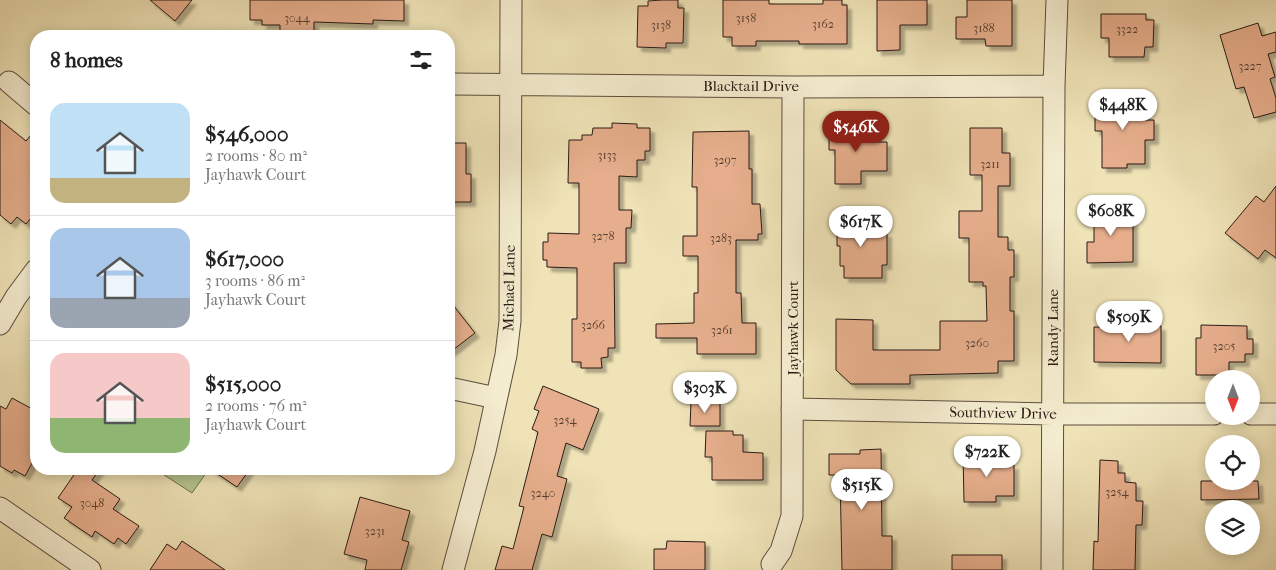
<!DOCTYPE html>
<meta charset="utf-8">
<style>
:root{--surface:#fff;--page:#f6f6f6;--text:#222;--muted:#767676;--line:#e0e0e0;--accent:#8f2418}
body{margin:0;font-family:"IM FELL French Canon",serif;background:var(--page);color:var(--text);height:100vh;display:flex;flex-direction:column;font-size:19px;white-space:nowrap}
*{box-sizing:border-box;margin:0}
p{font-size:16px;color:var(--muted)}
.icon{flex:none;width:28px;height:28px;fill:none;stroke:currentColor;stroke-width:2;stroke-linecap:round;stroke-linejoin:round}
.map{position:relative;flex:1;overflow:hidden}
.drawer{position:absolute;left:30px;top:30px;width:425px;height:445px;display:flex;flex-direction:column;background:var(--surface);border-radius:20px;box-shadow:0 2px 12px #0003}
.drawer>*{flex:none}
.needle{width:32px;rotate:180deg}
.tools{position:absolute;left:1205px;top:370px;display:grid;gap:10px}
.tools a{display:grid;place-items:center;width:55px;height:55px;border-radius:50%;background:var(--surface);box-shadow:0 2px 12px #0003;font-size:25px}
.price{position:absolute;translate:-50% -42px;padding:0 11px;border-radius:18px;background:#fff;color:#222;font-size:16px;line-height:32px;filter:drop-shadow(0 1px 2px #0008)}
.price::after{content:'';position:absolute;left:50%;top:30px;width:15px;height:11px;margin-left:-8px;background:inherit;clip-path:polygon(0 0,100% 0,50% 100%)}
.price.active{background:var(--accent);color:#fff}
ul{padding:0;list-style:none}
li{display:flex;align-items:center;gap:15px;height:125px;padding:0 20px}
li+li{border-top:1px solid var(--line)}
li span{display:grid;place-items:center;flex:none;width:140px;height:100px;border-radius:15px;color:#555}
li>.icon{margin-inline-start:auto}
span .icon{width:60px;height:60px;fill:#fffc;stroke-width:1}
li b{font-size:21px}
h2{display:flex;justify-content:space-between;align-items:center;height:60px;padding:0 20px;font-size:21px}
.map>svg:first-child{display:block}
.green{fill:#b6c490;stroke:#707052}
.building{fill:#e6ae8c;stroke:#2a1b15;filter:url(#shadow)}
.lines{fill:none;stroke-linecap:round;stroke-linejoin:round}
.minor-casing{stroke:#5b4d3e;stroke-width:23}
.minor{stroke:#f5edd0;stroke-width:21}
.labels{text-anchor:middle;stroke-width:5;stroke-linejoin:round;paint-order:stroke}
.number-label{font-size:12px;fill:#594033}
.street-label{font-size:15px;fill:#2a1b15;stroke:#f5edd0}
</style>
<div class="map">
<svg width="1276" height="570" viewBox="0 0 1276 570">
<defs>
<filter id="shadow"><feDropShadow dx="4.5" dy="4.5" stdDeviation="1" flood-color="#0004"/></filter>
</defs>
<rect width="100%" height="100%" fill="#efe3b7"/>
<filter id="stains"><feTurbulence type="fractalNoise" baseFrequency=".004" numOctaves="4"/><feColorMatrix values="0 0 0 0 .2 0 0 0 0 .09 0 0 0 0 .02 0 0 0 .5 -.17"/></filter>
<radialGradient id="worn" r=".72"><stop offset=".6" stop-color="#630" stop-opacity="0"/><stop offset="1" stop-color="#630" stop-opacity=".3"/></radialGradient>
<path class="green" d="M155,469H209L192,493Z"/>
<path class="building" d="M150,0H192L175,21Z
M250,0H404V21L373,20V24L314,22V36H299V34L280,33V25H262V20H250Z
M662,0H678V8H684L683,43H666V48L637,47L638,6H648V1Z
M723,0H769V4H823V0H842V5H847V44H799V41H756V46H732V37H723Z
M877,0H927V25H900V50L877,51Z
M967,0H1012V46H986L985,39H956V17H967Z
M1101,14H1146V20H1154L1153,47H1145L1144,57H1109V38H1101Z
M1258,23L1262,36L1276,32V52L1268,54L1275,77L1270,79L1276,98V112L1254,118L1244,87L1236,89L1220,35Z
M1095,98H1144L1145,120H1154V140H1145V164H1127V168H1102V131H1095Z
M0,120L26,141L36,129V212L26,224L17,217L11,224L0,215Z
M612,123L637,124V128H650V151H645V160H637V177L619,176V210H632L631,228H626V263H614L615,348H608V357L601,358L602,368H581V362H572V319H577V268L547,267V260H543V242H548V233L579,234V183H568L569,140H582V135H592L593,128H612Z
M829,126H876V142H887V171H861V184H835V150H829Z
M970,128H1002V153H1010V186H998V237H1008V250H1014V277H1010V311H1014V361H998V373L910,375V384H851L836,370V319L873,320V350H940V321H987L986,286H983V282H969V238H959V211H982V175H970Z
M749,131V169H752V204H760L762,234H758V240H736V293H741L742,323H756V354H697V338H656V324L694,323V293H698V256H683V236H697V187H692L693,132Z
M449,143H466V174H471V202H449Z
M1276,186V258L1265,250L1258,259L1225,233L1256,196L1264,202Z
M1094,206H1124V222H1133V262L1087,263V242H1094Z
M837,217H871V233H887V265H882V278H844V266H840V246H837Z
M449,300L475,333L449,353Z
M1129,316H1147V326H1161V363L1094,362V327H1120V322H1129Z
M1201,325L1247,326V339H1253V354H1245V362H1229V375H1196V338H1201Z
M543,386L599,409L583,450L566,443L557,476L567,479L552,537L542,534L532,570H495L502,546L513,549L524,507L519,506L538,432L532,429L539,411L534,409Z
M12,398L36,411V456L25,476L14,470L12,473L0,466V406L6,409Z
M691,402H720V426H690Z
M706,431H733V435H743V452L763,453V480H712V457H705Z
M881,449L882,536H892V570H842L840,475H829V454H860V450Z
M963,454H1000V466L1014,465V496H996V502H964Z
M1100,460L1118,461V473H1125V482L1136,483V501H1143L1142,525H1136L1135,570H1093L1094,541L1098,542Z
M78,469H100L92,480L120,499L113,509L139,526L126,544L118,538L114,544L95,531L92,537L64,518L72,507L58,498Z
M210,469H250L237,487Z
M1201,481H1258L1259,499L1201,500Z
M360,497L410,511L402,540L409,542L401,570H365L367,560L344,554Z
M182,541L225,570H150L167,544L176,550Z
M667,541L705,542V570H654V549H666Z
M952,555H1002V570H952Z"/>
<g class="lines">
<defs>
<path id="minor" d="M9,82L36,105
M449,84L793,87L1054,86
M0,324L16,297L36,270
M449,388L496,398
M792,409L1053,414H1214
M1251,414H1276
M0,508L90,570
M772,564L781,551L792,516L793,87
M453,570L485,451L506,355L510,321L511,0
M1052,570L1054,86L1057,0"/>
</defs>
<use href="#minor" class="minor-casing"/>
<use href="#minor" class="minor"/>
</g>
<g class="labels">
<g class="number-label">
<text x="297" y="22">3044</text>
<text x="746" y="22">3158</text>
<text x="823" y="28">3162</text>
<text x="661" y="29">3138</text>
<text x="984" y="32">3188</text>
<text x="1127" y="33">3322</text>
<text x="1250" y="70">3227</text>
<text x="607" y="159">3133</text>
<text x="725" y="164">3297</text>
<text x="990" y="168">3211</text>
<text x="603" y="240">3278</text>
<text x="721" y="242">3283</text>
<text x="593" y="329">3266</text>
<text x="722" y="334">3261</text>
<text x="977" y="347">3260</text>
<text x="1224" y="350">3205</text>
<text x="565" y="424">3254</text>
<text x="1117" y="496">3254</text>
<text x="543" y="497">3240</text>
<text x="92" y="507">3048</text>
<text x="375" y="535">3231</text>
</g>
<g class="street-label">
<text x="751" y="91">Blacktail Drive</text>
<text transform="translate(509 288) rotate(-89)" y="5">Michael Lane</text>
<text transform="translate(793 328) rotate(-90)" y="5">Jayhawk Court</text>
<text transform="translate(1053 328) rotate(-90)" y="5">Randy Lane</text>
<text transform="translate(1003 413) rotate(1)" y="5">Southview Drive</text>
</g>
</g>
<rect width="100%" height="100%" filter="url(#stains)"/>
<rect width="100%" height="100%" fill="url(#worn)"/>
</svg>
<div class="tools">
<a><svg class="needle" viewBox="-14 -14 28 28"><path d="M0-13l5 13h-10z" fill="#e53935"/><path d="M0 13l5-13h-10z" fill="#767676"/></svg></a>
<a><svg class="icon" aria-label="locate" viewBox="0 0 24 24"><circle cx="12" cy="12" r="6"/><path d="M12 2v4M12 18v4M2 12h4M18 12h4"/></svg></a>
<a><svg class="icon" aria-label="layers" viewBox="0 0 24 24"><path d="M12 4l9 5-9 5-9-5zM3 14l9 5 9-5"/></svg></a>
</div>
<b class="price" style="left:1123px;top:131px">$448K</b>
<b class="price active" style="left:856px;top:153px">$546K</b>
<b class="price" style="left:1111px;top:237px">$608K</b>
<b class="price" style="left:861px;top:248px">$617K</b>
<b class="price" style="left:1129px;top:343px">$509K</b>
<b class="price" style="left:705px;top:414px">$303K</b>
<b class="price" style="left:987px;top:478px">$722K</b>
<b class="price" style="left:862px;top:511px">$515K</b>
<section class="drawer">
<h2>8 homes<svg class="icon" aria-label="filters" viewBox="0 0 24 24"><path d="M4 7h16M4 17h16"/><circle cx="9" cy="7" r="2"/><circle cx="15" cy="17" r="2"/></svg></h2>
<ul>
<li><span style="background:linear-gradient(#bfe0f5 75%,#c2b280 0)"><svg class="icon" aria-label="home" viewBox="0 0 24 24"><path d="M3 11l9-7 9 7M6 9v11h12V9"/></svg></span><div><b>$546,000</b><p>2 rooms · 80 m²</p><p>Jayhawk Court</p></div></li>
<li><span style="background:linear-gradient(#a9c7e8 70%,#9aa5b1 0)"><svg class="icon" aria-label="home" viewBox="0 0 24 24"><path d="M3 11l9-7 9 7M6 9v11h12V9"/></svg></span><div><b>$617,000</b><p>3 rooms · 86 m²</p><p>Jayhawk Court</p></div></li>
<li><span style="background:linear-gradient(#f6c9c9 65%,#8fb573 0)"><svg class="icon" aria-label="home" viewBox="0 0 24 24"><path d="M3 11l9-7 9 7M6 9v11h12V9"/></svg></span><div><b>$515,000</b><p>2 rooms · 76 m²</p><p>Jayhawk Court</p></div></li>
</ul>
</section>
</div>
